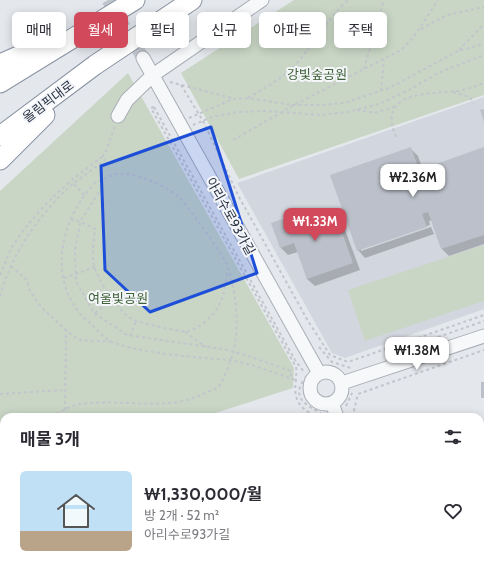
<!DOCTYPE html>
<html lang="ko">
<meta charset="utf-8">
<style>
:root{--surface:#fff;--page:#f2f2f3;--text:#2b2b33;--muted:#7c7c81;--accent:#d1495b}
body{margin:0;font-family:Cabin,"Noto Sans KR",sans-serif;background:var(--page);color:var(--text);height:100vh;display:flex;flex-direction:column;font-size:15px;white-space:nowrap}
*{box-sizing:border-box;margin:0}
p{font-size:13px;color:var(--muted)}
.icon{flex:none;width:22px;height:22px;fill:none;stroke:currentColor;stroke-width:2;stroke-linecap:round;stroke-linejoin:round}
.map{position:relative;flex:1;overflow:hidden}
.drawer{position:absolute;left:0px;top:413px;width:484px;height:156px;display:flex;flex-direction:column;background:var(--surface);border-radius:12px 12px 0 0;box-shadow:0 2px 10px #0003}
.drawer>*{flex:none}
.top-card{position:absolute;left:12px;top:12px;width:460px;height:36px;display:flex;gap:8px}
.price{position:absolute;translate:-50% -34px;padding:0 9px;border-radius:8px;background:#fff;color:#222;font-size:13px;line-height:26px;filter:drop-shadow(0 1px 2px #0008)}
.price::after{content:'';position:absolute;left:50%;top:24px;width:12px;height:9px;margin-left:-6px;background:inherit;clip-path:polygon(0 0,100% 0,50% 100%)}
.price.on{background:var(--accent);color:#fff}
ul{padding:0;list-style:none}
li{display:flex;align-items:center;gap:12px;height:100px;padding:0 20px}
li span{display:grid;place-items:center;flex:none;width:112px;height:80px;border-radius:6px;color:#555}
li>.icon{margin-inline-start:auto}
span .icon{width:48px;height:48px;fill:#fffc;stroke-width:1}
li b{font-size:17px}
h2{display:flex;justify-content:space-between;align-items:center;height:48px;padding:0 20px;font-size:17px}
.chip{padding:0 14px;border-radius:6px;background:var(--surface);box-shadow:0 2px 10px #0003;font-size:14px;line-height:36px}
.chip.on{background:var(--accent);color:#fff}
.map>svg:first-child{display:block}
.built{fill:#d2d6de}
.green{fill:#c9d6c5}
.shadow{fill:#0003}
.building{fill:#bbc0ca}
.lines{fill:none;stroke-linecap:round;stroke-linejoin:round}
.minor-tunnel{stroke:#bfc3cb;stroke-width:13;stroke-dasharray:13 6;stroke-linecap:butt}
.minor-casing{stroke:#a9aeb7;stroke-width:15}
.highway-casing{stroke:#8b94a3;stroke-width:21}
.path{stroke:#c2c5cb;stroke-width:2;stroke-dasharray:3 3;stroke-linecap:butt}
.minor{stroke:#f7f8fa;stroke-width:13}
.highway{stroke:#fff;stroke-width:19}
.marked{fill:#1d4ed8;fill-opacity:0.2;stroke:#1d4ed8;stroke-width:3;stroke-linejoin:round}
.labels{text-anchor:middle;stroke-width:4;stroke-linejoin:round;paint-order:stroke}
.park-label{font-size:13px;fill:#3f6138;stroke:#f4f6f9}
.street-label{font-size:13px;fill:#2b3445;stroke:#f4f6f9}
</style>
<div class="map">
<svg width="484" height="569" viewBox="0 0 484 569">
<rect width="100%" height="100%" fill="#e4e7ec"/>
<path class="built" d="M484,97V309L345,358L332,353L237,183Z"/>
<path class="green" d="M294,0H484V95L239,179L181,73Z
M128,73L294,368L293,388L203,417H4V565H13V569H0V191Z
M484,245V301L365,341L348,290Z"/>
<path class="shadow" d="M410,148L418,156L423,170L484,148V244L449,256L442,249L432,220L429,221L430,225L361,249V251L431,227L434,234L365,258L358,250Z
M334,211L341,219L360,270L315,286L307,279L298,252L288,255L281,248L272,224L297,215L304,222Z
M480,462H484V486L480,482Z
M480,522L484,526V569H449L445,565H480Z
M32,565H66L53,569H36Z
M296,565H359L360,569H297Z"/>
<path class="building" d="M484,109V122L480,110Z
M411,147L419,170L484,147V235L441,249L428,212L422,214L427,227L357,251L330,175Z
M334,210L353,263L307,279L294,243L280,248L271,223L297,214L300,222Z
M481,382H484V398H481Z
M480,461H484V481H480Z
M183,565L186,569H171Z
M228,565H234L238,569H223Z
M295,565H353L355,569H296Z"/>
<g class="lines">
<path class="minor-tunnel" d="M108,0L143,58"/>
<defs>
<path id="minor" d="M143,58L319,373
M118,116L127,100L153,75L262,0
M310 388a16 16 0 1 1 32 0a16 16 0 1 1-32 0Z
M342,383L484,336
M332,403L337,417
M390,565L391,569"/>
<path id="highway" d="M0,64L39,47
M0,83L135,0
M0,136L95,65L192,0
M0,160L45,115"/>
</defs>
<use href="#minor" class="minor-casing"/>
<use href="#highway" class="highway-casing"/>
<path class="path" d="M421,29L447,15L484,7
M459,50L484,24
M364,69L384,0
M170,82L232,98
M181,85L203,121L239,197L308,321L330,355L348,362L484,315
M381,91L384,60
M453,92L470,97L473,103
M248,98C266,87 284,78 298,62C315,42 328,18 348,0
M154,107L295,360L304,372
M154,107L151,108L296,367C297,372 296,374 296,379C293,400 299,408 317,417
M357,110L374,113L394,107
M189,118L233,99L248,98L292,105H322L344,103L389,88L458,51L484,44
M193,125L212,117L237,112L267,111L321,115L347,112L379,104L409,90L438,73L484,55
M396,137C376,91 429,94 457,91C466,90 476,86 484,83
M233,140L294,105L401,50L413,38L438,0
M102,181L101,189L81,220L75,249L76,281L94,313L127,335L223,349L245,355L291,371V378
M74,184L84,195
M71,219L81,222L95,229C94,240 91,254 94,265C98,281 118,311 132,319C139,323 183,333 189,331C201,327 215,315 220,303C225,294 225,281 228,271
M11,266L27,280L30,291L42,308L68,332L80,340L113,342
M0,275C5,265 8,253 14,244C37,209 68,181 102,157
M64,278L95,267
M0,296C11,256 36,219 66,190C78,179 92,170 105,160L102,157L105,154L115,126
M95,313L113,299
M185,332L206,347
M130,336L136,321
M421,343L484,321
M319,347L332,362L351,368
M306,376C305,379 301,383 300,387C295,403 314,408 323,415
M0,394L65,390
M346,406L352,393
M65,410L66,331
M51,417C60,412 71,405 82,404C122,398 170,413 207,392C210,391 216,389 218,387C224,381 230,362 233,353C240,327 236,293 228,267C225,258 185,201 177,195C160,183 119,163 102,181H97C64,213 47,271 78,311C81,316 87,320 91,324C97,330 106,340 114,343C148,354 193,357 228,360C251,363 274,373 296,380
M356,417L354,410L358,394L484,350
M0,456L4,455
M372,565V569
M405,565L406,569
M411,565L412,569"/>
<use href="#minor" class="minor"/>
<use href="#highway" class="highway"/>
</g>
<path class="marked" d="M211,127L257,273L150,312L105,270L101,166Z"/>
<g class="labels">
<g class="park-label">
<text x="317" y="79">강빛숲공원</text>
<text x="118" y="303">여울빛공원</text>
</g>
<g class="street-label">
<text transform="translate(48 101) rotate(-37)" y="5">올림픽대로</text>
<text transform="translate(231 216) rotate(61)" y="5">아리수로93가길</text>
</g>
</g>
</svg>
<b class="price" style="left:413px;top:198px">₩2.36M</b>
<b class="price on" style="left:315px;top:242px">₩1.33M</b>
<b class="price" style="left:417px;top:371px">₩1.38M</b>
<div class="top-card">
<a class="chip">매매</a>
<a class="chip on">월세</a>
<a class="chip">필터</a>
<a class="chip">신규</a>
<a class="chip">아파트</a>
<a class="chip">주택</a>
</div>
<section class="drawer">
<h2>매물 3개<svg class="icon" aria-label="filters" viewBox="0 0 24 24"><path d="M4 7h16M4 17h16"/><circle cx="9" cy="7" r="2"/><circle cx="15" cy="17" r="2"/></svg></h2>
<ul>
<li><span style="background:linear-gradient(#bfe0f5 75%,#b9a48a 0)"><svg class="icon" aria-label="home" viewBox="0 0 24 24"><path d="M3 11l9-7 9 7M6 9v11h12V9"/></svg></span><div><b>₩1,330,000/월</b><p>방 2개 · 52 m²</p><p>아리수로93가길</p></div><svg class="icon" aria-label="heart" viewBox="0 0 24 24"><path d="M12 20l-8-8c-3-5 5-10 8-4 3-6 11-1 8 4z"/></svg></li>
</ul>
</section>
</div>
